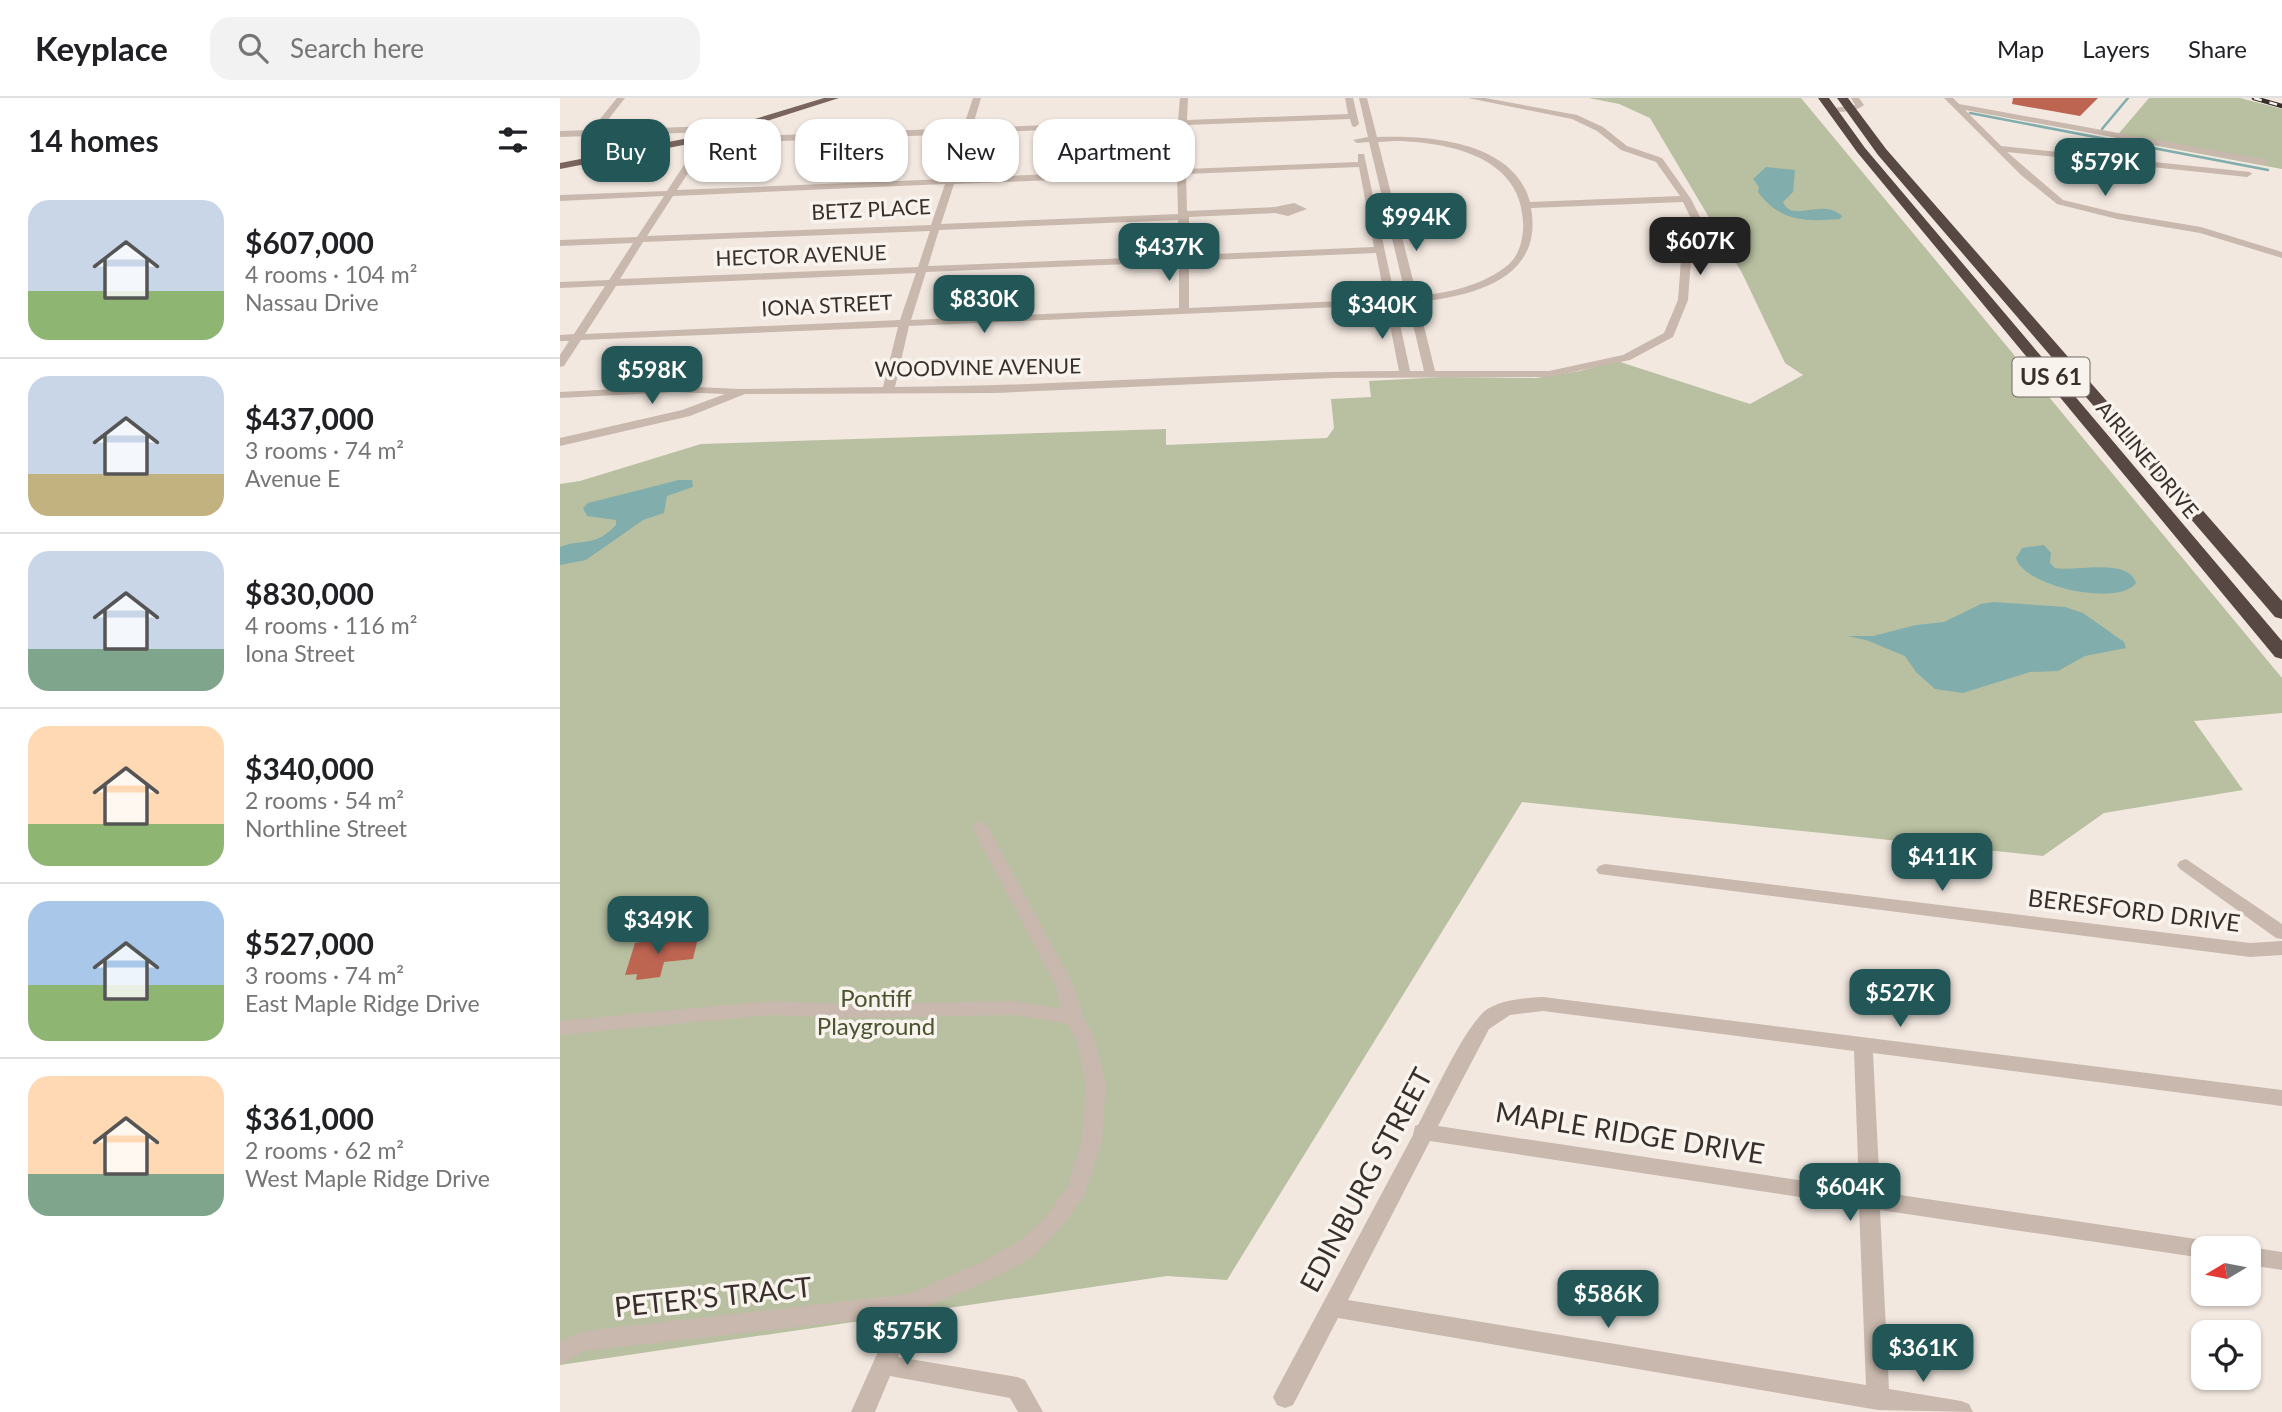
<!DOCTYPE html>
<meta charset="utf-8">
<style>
:root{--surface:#fff;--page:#f2f2f2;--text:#202124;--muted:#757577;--line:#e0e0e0;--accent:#235757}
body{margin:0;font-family:Lato,sans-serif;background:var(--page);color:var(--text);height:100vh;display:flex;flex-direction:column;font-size:26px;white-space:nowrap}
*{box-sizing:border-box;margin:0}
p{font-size:23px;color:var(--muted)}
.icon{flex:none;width:38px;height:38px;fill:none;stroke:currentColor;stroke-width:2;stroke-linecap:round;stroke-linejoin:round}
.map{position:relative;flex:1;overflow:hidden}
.side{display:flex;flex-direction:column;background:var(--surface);width:560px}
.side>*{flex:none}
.guide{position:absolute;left:21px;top:21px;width:665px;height:63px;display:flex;gap:14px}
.needle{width:46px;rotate:260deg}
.fabs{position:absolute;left:1631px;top:1138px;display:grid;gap:14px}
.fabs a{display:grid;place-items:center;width:70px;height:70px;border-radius:14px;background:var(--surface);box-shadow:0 2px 5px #0004;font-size:35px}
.price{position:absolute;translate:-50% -60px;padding:0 16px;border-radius:14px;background:var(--accent);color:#fff;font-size:23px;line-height:46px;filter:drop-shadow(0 2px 4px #0008)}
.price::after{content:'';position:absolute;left:50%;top:42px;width:21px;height:16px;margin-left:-10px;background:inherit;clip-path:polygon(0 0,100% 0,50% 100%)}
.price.current{background:#222;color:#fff}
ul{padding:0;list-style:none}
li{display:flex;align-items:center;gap:21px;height:175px;padding:0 28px}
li+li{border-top:2px solid var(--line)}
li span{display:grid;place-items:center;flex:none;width:196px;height:140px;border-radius:21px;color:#555}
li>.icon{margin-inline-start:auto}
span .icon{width:84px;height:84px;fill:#fffc;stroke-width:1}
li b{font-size:30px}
h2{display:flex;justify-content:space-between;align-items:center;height:84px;padding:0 28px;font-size:30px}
.chip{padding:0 24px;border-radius:21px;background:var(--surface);box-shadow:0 2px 5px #0004;font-size:24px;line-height:63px}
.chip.current{background:var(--accent);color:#fff}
header{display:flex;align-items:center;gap:42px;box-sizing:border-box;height:98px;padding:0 35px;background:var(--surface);border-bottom:2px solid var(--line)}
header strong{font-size:33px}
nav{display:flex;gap:38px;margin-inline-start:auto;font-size:24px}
.search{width:490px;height:63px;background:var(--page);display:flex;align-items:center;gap:18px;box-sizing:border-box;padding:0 24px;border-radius:21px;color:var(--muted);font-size:26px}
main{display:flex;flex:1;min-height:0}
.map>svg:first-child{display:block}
.green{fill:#b8c0a1}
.water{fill:#81adac}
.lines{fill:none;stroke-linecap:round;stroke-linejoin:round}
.stream{stroke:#81adac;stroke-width:2.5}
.building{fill:#be6552}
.minor{fill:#c9b8ad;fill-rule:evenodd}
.major{fill:#79655d;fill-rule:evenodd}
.highway{fill:#584843;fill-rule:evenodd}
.rail-casing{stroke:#382e2b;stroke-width:4.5}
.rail{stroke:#f9f3ed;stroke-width:2.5;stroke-dasharray:8;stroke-linecap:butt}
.labels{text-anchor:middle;stroke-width:7;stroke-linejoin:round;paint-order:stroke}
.far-street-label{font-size:21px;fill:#382e2b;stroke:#f9f3ed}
.shield{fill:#f9f3ed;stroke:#726965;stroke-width:2}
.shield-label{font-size:23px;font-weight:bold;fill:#382e2b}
.street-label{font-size:24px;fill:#382e2b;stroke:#f9f3ed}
.park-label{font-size:24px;fill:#4a5530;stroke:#f9f3ed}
.near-street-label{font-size:28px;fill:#382e2b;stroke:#f9f3ed}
</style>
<header>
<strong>Keyplace</strong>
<div class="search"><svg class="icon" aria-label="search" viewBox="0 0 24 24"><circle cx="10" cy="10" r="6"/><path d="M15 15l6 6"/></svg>Search here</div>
<nav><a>Map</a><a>Layers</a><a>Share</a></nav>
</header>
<main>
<section class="side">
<h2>14 homes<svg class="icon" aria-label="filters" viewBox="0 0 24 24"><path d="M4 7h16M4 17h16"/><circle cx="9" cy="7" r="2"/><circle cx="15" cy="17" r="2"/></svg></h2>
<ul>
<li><span style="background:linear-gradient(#c9d6e8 65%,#8fb573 0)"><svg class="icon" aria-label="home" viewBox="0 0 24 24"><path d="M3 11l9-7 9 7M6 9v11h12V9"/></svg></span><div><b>$607,000</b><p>4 rooms · 104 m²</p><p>Nassau Drive</p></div></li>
<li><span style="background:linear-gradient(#c9d6e8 70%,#c2b280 0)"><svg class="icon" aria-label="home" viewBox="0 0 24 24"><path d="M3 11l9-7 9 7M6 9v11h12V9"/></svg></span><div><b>$437,000</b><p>3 rooms · 74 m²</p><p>Avenue E</p></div></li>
<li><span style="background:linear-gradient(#c9d6e8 70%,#7fa58c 0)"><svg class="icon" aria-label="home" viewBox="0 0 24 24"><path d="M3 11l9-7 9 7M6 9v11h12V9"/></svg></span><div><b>$830,000</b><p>4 rooms · 116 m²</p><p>Iona Street</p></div></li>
<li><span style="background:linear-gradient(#ffd9b3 70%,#8fb573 0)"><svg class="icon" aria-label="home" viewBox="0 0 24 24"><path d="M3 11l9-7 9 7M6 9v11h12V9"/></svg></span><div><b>$340,000</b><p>2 rooms · 54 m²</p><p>Northline Street</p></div></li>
<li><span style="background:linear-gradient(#a9c7e8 60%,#8fb573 0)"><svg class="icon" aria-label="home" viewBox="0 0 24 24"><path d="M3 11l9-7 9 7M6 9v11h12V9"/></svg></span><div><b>$527,000</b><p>3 rooms · 74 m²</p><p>East Maple Ridge Drive</p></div></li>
<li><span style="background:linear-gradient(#ffd9b3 70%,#7fa58c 0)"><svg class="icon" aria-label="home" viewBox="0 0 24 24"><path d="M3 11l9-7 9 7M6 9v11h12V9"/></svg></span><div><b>$361,000</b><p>2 rooms · 62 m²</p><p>West Maple Ridge Drive</p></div></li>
</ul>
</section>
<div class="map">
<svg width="1722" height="1314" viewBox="0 0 1722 1314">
<rect width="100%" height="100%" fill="#f2e8e0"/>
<path class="green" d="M1029,0H1241L1722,580V615L1634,623L1683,692L1544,715L1483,758L962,704L667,1182L607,1178L0,1267V386L20,383L141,346L606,331V347L767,340L774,330L771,301L811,299L809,283L884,279L976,280L1020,273L1057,263L1190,306L1243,277L1225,265L1182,175L1090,20L1059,6Z
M1589,0H1680L1722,11V71L1555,40Z"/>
<path class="water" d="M1206,69L1235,72L1233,94L1223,104C1232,126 1262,99 1282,118L1280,121C1245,124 1219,123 1198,94L1199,89L1193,81Z
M119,382H132L133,389L107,398L104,415L83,422L26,462L0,467V449C23,440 34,450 56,427V422L27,418L23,410L28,405Z
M1484,447L1491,455L1490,465L1495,470C1515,474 1568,459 1576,485C1559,509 1464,489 1456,460L1462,450Z
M1433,504L1505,509L1523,515L1564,544L1566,550L1525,558L1498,573L1470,574L1403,595L1375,591L1356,574L1345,558L1306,542L1287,538H1313L1356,527L1384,524L1421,506Z"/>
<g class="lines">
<path class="stream" d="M1410,15L1708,72
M1542,31L1568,0"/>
</g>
<path class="building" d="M1453,0H1538L1520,18L1452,6Z
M109,837L107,843L138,840L133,861L104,864L100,879L76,882L77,876L65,877L75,845Z"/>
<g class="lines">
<path class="minor" d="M57,0H65L40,32L180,27L184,30L180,33L0,39V33L31,32Z
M413,0H421L412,30L618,22L620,0H628L627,22L788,16L785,0H793L799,26L795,29L792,28L790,21L627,27L626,71L798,64V56H804L835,200L846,199L809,44L797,45L793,42L808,39L799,0H807L817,39C868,37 954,43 970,104L1120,98L1096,64L1061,52L1037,33L1012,21L908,0H925L1017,17L1043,29L1067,48L1102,60L1131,101L1149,137L1131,162L1128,202L1113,239L1070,262L989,279L773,280L436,295L185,296L130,318L0,348V340L122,312L165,296L115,294L0,300V294L115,288L180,291L323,289L338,229L21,242L4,268L0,269V257L9,243H0V237L14,236L45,188L0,190V184L49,182L73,145L0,148V142L77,139L104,98L0,103V97L107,93L139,44L137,41L141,38L146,40L403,30ZM618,27L617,71L396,80L410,35ZM401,36L386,81L117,92L147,46ZM835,43C888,44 960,58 963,123C964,138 960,157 948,167C922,188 888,195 857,198L818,44ZM799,69L814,149L629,157V119L715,115L728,118L747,111L734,105L715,109L627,113L626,76ZM617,77L618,116L381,126L394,86ZM385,86L371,127L87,138L113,98ZM1123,104L1139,137L1121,162L1118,202L1104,235L1063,257L989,273H875L858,204C913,198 984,181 971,110ZM618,122L619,158L368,168L379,132ZM370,133L358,169L60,181L83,144ZM816,155L825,201L629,210V163ZM619,164V210L351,222L366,174ZM356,175L340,222L25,236L56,188ZM848,205L864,273H850L836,207ZM826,207L839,273C671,274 503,288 335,289L349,228Z
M1291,0H1299L1304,7C1296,14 1275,16 1267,11L1295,7Z
M1384,0H1393L1399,6L1707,62L1708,64L1704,67L1405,12L1441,48L1690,74L1692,76L1687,79L1447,54L1503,102L1557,115L1641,129L1722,154V160L1640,135L1557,121L1497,106L1461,77Z
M420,723L428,729L514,888L523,919L534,939L546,986L542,1043L524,1098L500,1131L474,1158L438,1178L358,1213L338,1259L457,1279L465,1282L483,1314H458L450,1300L330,1278L315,1314H291L334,1218L24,1253L0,1267V1243L24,1233L349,1196L422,1164L458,1144L486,1119L508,1088L522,1043L526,986L516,940L508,926L455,917L291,920L209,917L0,937V923L209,903L291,906L455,903L502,911L496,888L412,729Z
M1626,761L1722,826V841L1716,840L1620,771L1617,767L1620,763Z
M1045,766L1690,845L1722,843V857L1690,859L1039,776L1036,772L1039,768Z
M983,899L1722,992V1008L1313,955L1320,1094L1643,1142L1651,1144L1653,1150H1643V1160L1320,1112L1329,1291L1401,1303L1409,1306L1413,1314L1318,1312L778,1220L733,1307L725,1310L717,1307L713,1299L717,1291L853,1037L855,1028L858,1027C873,1000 906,924 929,910C946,901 965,900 983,899ZM983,913L1294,953L1299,1091L878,1028L929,931L950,917ZM870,1043L1299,1108L1306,1287L788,1202Z
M1689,1149L1722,1154V1172L1689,1167V1150H1686Z"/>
<path class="major" d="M264,0H279L144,43L0,71V65L139,38Z"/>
<path class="highway" d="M1258,0H1269L1305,50L1722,543V561L1715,559L1297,54Z
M1277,0H1288L1326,51L1722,503V521L1715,519L1318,57Z"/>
<defs>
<path id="rail" d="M1694,0L1722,8"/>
</defs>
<use href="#rail" class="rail-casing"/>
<use href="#rail" class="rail"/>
</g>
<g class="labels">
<g class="far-street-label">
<text transform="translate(311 112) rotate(-3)" y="7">BETZ PLACE</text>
<text transform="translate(241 158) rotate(-2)" y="7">HECTOR AVENUE</text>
<text transform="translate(267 208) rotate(-3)" y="7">IONA STREET</text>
<text transform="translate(418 270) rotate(-1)" y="7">WOODVINE AVENUE</text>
<text transform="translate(1587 362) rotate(50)" y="7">AIRLINE DRIVE</text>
</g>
<rect class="shield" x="1452.5" y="259.5" width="77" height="39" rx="5"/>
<g class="shield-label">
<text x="1491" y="287">US 61</text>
</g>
<g class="street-label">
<text transform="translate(1574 813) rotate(7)" y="8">BERESFORD DRIVE</text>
</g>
<g class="park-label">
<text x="316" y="909">Pontiff<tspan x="316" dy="28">Playground</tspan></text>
</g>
<g class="near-street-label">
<text transform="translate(1070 1035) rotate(9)" y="10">MAPLE RIDGE DRIVE</text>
<text transform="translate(806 1082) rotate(-62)" y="10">EDINBURG STREET</text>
<text transform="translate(153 1199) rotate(-6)" y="10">PETER'S TRACT</text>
</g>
</g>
</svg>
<div class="fabs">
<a><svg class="needle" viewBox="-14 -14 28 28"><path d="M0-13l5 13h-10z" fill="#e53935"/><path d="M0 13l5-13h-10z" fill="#757577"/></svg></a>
<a><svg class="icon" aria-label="locate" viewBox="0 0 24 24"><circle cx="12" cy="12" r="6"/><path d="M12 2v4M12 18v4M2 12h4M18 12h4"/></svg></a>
</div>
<b class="price" style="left:1545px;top:100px">$579K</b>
<b class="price" style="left:856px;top:155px">$994K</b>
<b class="price current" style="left:1140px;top:179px">$607K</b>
<b class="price" style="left:609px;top:185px">$437K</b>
<b class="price" style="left:424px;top:237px">$830K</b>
<b class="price" style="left:822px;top:243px">$340K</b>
<b class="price" style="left:92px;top:308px">$598K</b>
<b class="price" style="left:1382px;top:795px">$411K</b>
<b class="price" style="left:98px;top:858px">$349K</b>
<b class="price" style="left:1340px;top:931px">$527K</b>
<b class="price" style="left:1290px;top:1125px">$604K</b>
<b class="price" style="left:1048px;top:1232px">$586K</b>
<b class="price" style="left:347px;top:1269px">$575K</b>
<b class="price" style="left:1363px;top:1286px">$361K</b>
<div class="guide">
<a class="chip current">Buy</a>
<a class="chip">Rent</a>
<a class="chip">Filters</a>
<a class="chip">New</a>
<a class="chip">Apartment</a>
</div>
</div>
</main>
